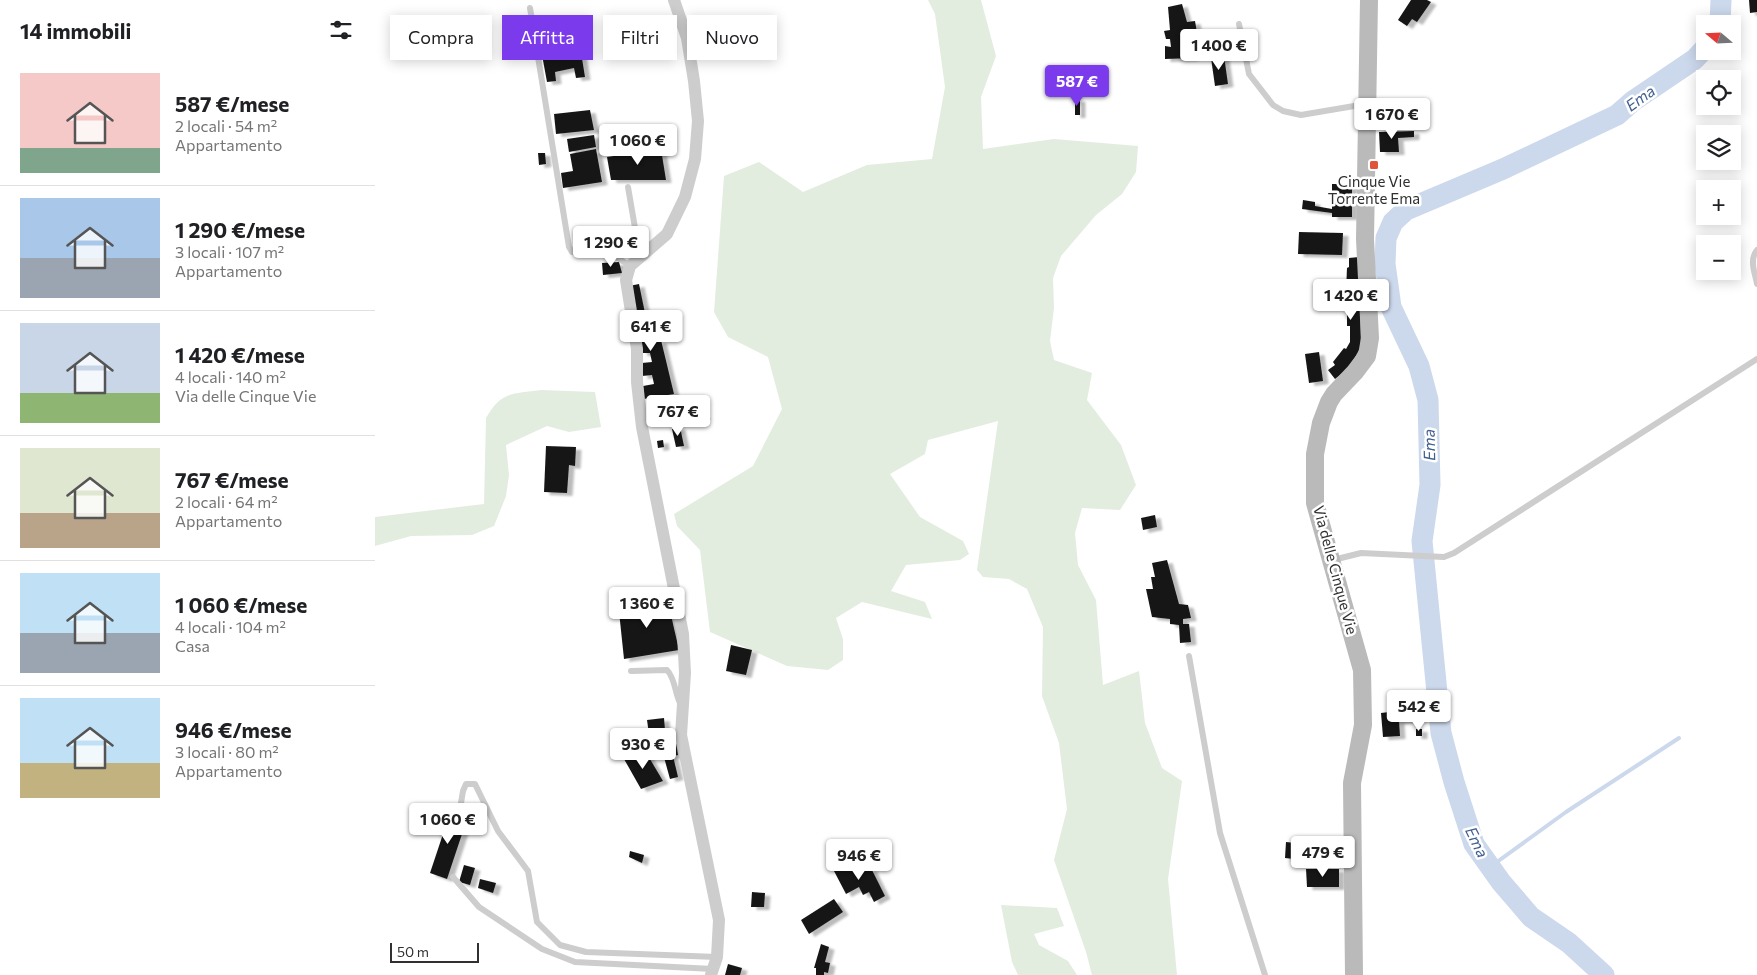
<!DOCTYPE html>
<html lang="it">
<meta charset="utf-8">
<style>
:root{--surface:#fff;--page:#f2f2f2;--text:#202124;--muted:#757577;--line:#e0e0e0;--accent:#7c3aed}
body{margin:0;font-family:Commissioner,sans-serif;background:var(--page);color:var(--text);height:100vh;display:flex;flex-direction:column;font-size:19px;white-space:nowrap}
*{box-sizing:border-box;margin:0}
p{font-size:16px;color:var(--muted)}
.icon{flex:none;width:28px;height:28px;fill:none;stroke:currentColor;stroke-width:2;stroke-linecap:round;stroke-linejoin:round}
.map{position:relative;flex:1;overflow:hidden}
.details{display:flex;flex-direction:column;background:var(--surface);width:375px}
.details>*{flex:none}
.hud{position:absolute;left:15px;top:15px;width:475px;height:45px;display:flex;gap:10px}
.needle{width:32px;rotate:289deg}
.tools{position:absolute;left:1321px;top:15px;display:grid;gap:10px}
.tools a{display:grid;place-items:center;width:45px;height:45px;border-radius:0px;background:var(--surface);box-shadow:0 2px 12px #0003;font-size:25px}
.scale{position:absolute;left:15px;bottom:12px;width:89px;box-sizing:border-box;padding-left:5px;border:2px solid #303030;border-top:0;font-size:14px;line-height:18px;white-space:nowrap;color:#303030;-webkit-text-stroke:4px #fff;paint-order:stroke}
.price{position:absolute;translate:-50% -42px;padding:0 11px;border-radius:5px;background:#fff;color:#222;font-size:16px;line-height:32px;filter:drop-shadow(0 1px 2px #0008)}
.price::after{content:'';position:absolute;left:50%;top:30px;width:15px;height:11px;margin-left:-8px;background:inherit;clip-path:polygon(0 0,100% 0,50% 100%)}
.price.on{background:var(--accent);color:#fff}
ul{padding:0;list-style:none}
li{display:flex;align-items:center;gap:15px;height:125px;padding:0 20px}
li+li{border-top:1px solid var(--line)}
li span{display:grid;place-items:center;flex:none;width:140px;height:100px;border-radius:0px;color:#555}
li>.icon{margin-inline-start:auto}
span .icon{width:60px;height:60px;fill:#fffc;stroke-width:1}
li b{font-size:21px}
h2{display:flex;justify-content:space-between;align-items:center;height:60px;padding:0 20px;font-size:21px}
.tag{padding:0 18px;border-radius:0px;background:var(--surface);box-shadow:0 2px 12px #0003;font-size:18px;line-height:45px}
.tag.on{background:var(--accent);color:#fff}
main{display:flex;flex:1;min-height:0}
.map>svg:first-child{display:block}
.green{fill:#e3eddf}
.water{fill:#ccd8ec}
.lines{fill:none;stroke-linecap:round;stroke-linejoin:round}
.stream{stroke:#ccd8ec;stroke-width:4}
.river{stroke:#ccd8ec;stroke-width:21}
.building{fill:#171717;filter:url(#shadow)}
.lane{stroke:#cdcdcd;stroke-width:6}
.street{stroke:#cdcdcd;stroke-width:12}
.secondary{stroke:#bababa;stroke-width:18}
.poi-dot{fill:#e05439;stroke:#fff;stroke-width:2}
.labels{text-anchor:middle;stroke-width:5;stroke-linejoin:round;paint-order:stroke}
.poi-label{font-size:15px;fill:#303030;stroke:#fff}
.street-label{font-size:15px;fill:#303030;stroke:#fff}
.water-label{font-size:16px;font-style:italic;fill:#405f91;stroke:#fff}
</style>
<main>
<section class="details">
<h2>14 immobili<svg class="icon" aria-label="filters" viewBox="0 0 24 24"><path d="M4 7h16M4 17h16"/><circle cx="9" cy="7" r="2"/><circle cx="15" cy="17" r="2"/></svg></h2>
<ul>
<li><span style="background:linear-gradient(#f6c9c9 75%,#7fa58c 0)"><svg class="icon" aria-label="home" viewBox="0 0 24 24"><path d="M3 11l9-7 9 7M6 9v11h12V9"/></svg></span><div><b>587 €/mese</b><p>2 locali · 54 m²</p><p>Appartamento</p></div></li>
<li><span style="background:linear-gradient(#a9c7e8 60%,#9aa5b1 0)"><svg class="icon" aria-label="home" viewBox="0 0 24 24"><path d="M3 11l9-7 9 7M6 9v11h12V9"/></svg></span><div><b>1 290 €/mese</b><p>3 locali · 107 m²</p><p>Appartamento</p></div></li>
<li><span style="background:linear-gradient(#c9d6e8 70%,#8fb573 0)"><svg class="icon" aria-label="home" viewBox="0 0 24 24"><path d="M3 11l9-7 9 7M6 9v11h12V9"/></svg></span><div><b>1 420 €/mese</b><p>4 locali · 140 m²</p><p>Via delle Cinque Vie</p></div></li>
<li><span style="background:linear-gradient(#dfe7d0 65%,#b9a48a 0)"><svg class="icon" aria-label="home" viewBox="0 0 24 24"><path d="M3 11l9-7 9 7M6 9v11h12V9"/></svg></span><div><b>767 €/mese</b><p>2 locali · 64 m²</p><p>Appartamento</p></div></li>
<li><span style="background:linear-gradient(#bfe0f5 60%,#9aa5b1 0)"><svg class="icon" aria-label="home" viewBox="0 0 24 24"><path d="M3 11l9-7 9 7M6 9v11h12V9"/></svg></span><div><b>1 060 €/mese</b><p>4 locali · 104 m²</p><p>Casa</p></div></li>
<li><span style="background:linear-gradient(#bfe0f5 65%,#c2b280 0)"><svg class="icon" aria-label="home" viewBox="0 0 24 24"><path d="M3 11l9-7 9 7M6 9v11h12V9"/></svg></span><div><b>946 €/mese</b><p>3 locali · 80 m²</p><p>Appartamento</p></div></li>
</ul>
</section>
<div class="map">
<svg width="1382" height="975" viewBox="0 0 1382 975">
<defs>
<filter id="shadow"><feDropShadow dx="5.5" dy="3" stdDeviation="1" flood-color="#0004"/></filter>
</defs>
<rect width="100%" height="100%" fill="#fff"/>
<path class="green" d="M553,0H606L621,56L606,97L608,149L679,139L763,146L761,172L747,194L721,215L686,256L678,278L679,308L675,341L679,360L717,373L712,400L746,445L761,485L745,510L707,508L700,533L703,565L721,600L728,685L764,671L770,723L787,768L807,781L793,879L802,975H717L711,952L679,860L692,809L684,743L667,696L668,627L652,589L634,579L608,577L602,570L623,421L553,440L550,454L515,474L545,517L588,541L594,554L585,560L531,565L516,591L550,602L557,619L487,602L461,618L468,639V660L453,670L412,666L335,632L325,550L302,526L299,514L378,466L407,409L393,357L353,337L339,312L349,176L384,162L428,192L492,165L557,159L570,87L560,14Z
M166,390L220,392L226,427L194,432L172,426L131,445L134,475L131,496L119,526L97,535L36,536L0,546V517L109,504L111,418C126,391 138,394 166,390Z
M626,905L682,908L689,926L659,934L664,945L693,961L702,975H643L637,962Z"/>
<path class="water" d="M330,398L336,420L324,423L320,405L324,403L323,400Z"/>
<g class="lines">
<path class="stream" d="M1115,867L1191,812L1304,738"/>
<path class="river" d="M1345,24L1346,0
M1229,975L1194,943L1156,917L1126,882L1099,844L1079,782L1066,733L1047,541L1055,485L1053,400L1044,366L1016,307L1010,264L1011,238L1018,222L1031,210L1128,169L1242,115L1258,101L1320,59L1330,48"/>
</g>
<path class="building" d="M1036,0H1052L1056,2L1042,22L1037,19L1032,26L1023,20Z
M1374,0H1382V12L1375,13Z
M807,4L812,22L820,21L823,38H817L818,58L790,59V46L796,47L795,39H791L789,31L795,30L793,7Z
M200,15L210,77L201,78L199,68L180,72L181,81L172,82L160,17Z
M849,56L853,84L840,86L836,58Z
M700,99H705V115H700Z
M215,110L219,130L181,134L179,114Z
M1039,131V137L1023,138L1024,152H1005L1004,132Z
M219,135L221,147L194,152L192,139Z
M221,149L227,182L188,188L186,173L198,171L195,154Z
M286,149L291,180H236L232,157Z
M163,153H170L171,164L164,165Z
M957,184H977V217H957V213L927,209L928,200L940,202V206L957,209Z
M924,232L968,233L967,255L923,254Z
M984,257L986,346L975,367L960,379L953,370L960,365L958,362L969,348L971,349L975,342V326H972V307H974L973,291H971L972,268L974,267V258Z
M244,262L247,273L228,275L227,263Z
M264,284L276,342L286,340L299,394L269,399L268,386L279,384L277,375L267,376V363L277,362L275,353H267L254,286Z
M293,314L296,328L285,331L281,317Z
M944,352L948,381L934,383L930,354Z
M305,427L309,446L301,447L297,429Z
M288,440L289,447L283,448L282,441Z
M171,446L201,447L200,466L194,465L192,493L169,492Z
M780,515L782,527L768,530L766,518Z
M792,560L804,604L813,605L816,618L808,619V624H814L816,642L805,643L804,625L795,624V619L777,617L771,589H778L776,577H780L777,563Z
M290,589L304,650L249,659L243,602L265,600V606L269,605L272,613L285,611L282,592Z
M356,645L377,650L371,675L351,671Z
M1045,703L1047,719L1024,721L1025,736L1008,737L1006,713L1022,711L1021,705Z
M289,718L290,730L295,729L296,738L293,739L294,744L301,743L303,755L298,756L303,777L295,779L282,732L274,734L272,720Z
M1041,729H1047V736H1041Z
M269,749L288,781L266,789L249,759Z
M69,811L92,819L72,879L55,873L72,822L66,820Z
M935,836H944V841L965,842V837H972V858H935Z
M911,842L920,843L919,859L910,858Z
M255,851L269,855L267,863L254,857Z
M480,860L487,872L496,868L510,896L499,902L494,892L488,895L484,887L471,894L459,871Z
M89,865L100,868L95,885L84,882Z
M931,869H964V887H932Z
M105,879L121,883L118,893L103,888Z
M377,892L390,893L389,907H376Z
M459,899L468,912L434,934L426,920Z
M446,944L454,947L450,962L455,963L453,973L449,972V975H441V968H439Z
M353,964L367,968L365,975H350Z"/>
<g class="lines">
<path class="lane" d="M155,8L194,247L197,252C207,256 215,251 225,251C235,251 247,261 255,266
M864,24L874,74L898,105L908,111L926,115L991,104
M253,187L265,257
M1382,250C1374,260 1380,273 1382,284
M958,560L986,553L1069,557L1079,553L1382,359
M814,656L845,833L890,975
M256,671L292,670C300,678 300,693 305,703
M85,809L88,791L91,784H100L123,831L153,871L162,922L185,945L211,952L342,957
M78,877L104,907L167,949L200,962L338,969"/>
<path class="street" d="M299,0L312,38L319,81L323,121L320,159L310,197L292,234L255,266L251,280L262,349V382L267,427L308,634L310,673L306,735L344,920L342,957L336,975"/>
<path class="secondary" d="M979,975L977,783L988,725L987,670L940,503V454L946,423L954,402L959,394L980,372L992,356L995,338L990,239L994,0"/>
</g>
<rect class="poi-dot" x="994" y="160" width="10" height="10" rx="2.5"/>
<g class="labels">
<g class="poi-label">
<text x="999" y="187">Cinque Vie<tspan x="999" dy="17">Torrente Ema</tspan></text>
</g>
<g class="street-label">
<text transform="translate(960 570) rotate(75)" y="5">Via delle Cinque Vie</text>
</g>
<g class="water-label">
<text transform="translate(1265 98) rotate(-36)" y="6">Ema</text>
<text transform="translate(1054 445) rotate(-91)" y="6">Ema</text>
<text transform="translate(1102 842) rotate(64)" y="6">Ema</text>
</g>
</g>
</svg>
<div class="tools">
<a><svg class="needle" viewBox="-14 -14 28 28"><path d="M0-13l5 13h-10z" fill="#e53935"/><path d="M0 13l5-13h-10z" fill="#757577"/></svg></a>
<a><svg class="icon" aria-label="locate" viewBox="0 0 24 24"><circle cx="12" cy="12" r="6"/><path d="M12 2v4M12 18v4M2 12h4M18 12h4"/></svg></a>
<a><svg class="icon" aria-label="layers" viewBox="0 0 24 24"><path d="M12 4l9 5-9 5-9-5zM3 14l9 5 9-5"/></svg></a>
<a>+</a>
<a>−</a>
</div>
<div class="scale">50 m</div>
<b class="price" style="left:844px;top:71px">1 400 €</b>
<b class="price on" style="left:702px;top:107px">587 €</b>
<b class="price" style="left:1017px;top:140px">1 670 €</b>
<b class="price" style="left:263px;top:166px">1 060 €</b>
<b class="price" style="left:236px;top:268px">1 290 €</b>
<b class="price" style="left:976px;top:321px">1 420 €</b>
<b class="price" style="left:276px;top:352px">641 €</b>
<b class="price" style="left:303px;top:437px">767 €</b>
<b class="price" style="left:272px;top:629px">1 360 €</b>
<b class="price" style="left:1044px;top:732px">542 €</b>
<b class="price" style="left:268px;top:770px">930 €</b>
<b class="price" style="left:73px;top:845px">1 060 €</b>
<b class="price" style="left:948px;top:878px">479 €</b>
<b class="price" style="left:484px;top:881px">946 €</b>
<div class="hud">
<a class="tag">Compra</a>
<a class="tag on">Affitta</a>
<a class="tag">Filtri</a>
<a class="tag">Nuovo</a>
</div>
</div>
</main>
